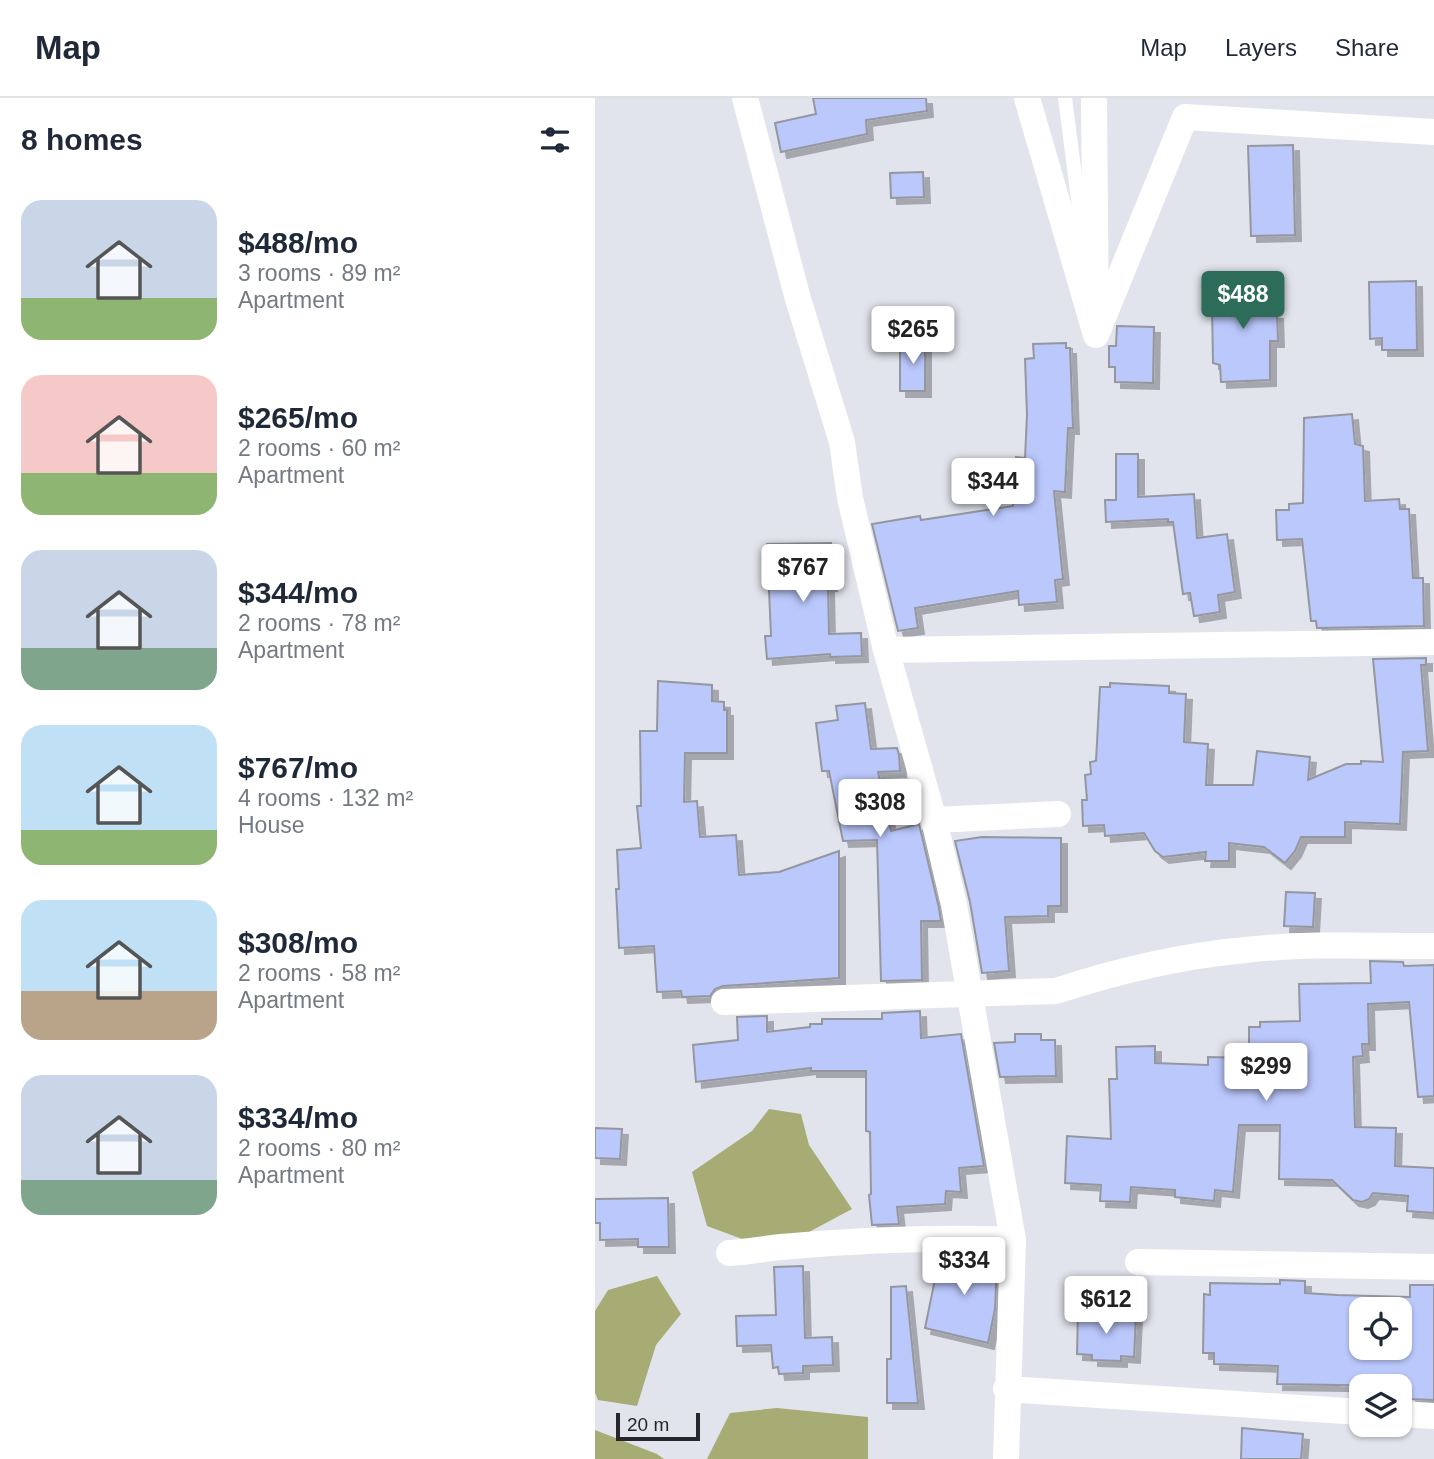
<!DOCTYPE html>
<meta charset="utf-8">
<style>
:root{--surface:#fff;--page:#f2f2f3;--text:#1f2937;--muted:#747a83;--line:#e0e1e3;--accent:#2d6c59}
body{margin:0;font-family:Arial,sans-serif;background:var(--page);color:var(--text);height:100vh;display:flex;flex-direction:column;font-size:26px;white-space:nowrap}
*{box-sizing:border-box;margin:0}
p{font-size:23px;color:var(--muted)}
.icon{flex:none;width:38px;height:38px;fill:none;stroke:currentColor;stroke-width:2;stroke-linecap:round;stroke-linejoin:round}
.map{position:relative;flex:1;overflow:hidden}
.side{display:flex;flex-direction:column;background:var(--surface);width:595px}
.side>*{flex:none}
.buttons{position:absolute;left:754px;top:1199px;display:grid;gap:14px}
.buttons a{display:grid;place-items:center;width:63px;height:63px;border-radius:14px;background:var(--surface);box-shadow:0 2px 5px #0004;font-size:35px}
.scale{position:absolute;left:21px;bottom:18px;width:84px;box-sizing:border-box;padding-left:7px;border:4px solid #26272a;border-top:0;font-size:19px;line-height:24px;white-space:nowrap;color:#26272a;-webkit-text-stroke:5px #e2e4ed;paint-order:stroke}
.price{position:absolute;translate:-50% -60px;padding:0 16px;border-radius:7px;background:#fff;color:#222;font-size:23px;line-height:46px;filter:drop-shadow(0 2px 4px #0008)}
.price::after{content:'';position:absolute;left:50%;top:42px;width:21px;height:16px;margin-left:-10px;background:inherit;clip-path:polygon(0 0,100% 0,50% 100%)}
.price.on{background:var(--accent);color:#fff}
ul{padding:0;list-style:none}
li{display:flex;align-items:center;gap:21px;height:175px;padding:0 21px}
li span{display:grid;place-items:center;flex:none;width:196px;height:140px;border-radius:21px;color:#555}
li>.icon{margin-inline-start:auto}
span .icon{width:84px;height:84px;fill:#fffc;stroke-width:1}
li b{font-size:30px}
h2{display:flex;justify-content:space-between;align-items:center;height:84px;padding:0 21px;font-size:30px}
header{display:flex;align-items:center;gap:42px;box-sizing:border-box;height:98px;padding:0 35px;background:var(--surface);border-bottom:2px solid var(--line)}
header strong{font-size:33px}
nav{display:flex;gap:38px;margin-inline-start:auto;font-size:24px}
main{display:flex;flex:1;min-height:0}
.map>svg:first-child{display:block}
.forest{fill:#a7ab74}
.building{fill:#bbc8fc;stroke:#95979f;stroke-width:2;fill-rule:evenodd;filter:url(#shadow)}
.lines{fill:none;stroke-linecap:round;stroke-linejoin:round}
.service{stroke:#fff;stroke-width:14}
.minor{stroke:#fff;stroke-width:26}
</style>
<header>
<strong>Map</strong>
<nav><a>Map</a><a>Layers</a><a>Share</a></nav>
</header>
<main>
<section class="side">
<h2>8 homes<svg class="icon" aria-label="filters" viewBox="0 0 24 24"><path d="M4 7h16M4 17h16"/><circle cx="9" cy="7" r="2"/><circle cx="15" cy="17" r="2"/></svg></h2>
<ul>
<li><span style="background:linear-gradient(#c9d6e8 70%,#8fb573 0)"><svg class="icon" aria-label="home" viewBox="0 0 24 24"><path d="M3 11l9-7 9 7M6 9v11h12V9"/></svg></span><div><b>$488/mo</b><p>3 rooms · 89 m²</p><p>Apartment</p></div></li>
<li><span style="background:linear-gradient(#f6c9c9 70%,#8fb573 0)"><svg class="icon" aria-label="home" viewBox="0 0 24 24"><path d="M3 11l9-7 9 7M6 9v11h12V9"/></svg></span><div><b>$265/mo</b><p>2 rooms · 60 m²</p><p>Apartment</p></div></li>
<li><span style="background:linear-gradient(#c9d6e8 70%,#7fa58c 0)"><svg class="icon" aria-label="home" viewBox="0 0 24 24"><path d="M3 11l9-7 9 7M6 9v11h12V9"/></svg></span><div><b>$344/mo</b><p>2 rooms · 78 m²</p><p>Apartment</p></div></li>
<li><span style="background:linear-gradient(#bfe0f5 75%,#8fb573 0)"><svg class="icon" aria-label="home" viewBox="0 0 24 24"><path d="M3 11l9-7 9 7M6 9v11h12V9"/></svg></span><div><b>$767/mo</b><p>4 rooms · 132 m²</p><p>House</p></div></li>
<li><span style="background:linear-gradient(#bfe0f5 65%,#b9a48a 0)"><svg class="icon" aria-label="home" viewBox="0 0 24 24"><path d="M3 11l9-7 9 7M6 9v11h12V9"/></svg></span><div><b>$308/mo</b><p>2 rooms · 58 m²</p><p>Apartment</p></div></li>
<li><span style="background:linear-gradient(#c9d6e8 75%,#7fa58c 0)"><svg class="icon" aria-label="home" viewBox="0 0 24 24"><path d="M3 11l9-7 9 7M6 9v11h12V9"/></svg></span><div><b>$334/mo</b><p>2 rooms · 80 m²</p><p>Apartment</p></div></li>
</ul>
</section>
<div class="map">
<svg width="839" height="1361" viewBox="0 0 839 1361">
<defs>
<filter id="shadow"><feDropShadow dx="6" dy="6" stdDeviation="0" flood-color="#0004"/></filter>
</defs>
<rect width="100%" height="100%" fill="#e2e4ed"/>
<path class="forest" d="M174,1011L206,1016L214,1047L257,1111L214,1134L158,1145L112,1128L97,1074L157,1033Z
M62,1178L86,1216L61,1247L42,1308L3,1302L0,1295V1213L13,1192Z
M182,1310L273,1319V1361H112L135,1315Z
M0,1332L62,1356L69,1361H0Z"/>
<path class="building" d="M218,0H331L332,13L271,22L272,36L186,54L180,25L221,16Z
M698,47L700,137L656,138L653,48Z
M328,74L329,99L296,100L295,75Z
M671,182L672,215H682L683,243H675V282L626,284L625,267L618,265L617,207H623V184Z
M821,183L822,252H787V240L775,241L774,184Z
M522,228L559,229L558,285L520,284V269H514V248H521Z
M305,243H330V293H305Z
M471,245V250H475L478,330H473L470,394L459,393L468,481L460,482L462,504L424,507L423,493L320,510L323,530L303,533L277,426L325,418L326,422L418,408L421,359L430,360L432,317L430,261L439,260L438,246Z
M757,316L760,346L768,348L770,403L804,401L805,411H814L818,480H828L829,528L722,530L721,523H716L707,441L682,442L681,412H694V406L708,405L709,320Z
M521,356H543V399L599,396L602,440L632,436L640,494L623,497L625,514L599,518L595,495L588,496L578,424H573V421L511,424L510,402H521Z
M236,445V487H233L234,536L266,535L267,558L235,559V556L172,561L170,538H176L172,446Z
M831,560V567H826L833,653L808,654L805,726L750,724V739H706L700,753L690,765L669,749L634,745V763H610L611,754L568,759L560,753L549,735L510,738L509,727L488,728L487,702H492L490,677L496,676L495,664L501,663L505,589H515V585L574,588V595L591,596L589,644L613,646L611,687H658L662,653L715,659L713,682L751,666H766V663L788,664L778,561Z
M63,583L117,587V603L129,604V612H132V655H90L89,704L102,703L105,739L141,737L144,777L184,774L244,753V880L128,888L120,891L115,898L87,899L86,893L62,894L59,848L24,850L21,791H24L22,752L46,750L42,708H46L45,633H62Z
M270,605L276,651L302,650L304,657L305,673L283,674L296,733L324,726L344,810L346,823H326L327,882L286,883L282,742L248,743L234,673H227L221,625L243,622L241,608Z
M387,739L466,740V808H453V818L410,819L414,873L387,875L375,804L360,743Z
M691,794L720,795L718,829L689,828Z
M775,863L808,864L809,868L839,867V998L823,999L814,904L773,906L774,946H767L768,958L758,959L760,1029L801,1030L800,1068L839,1070V1115L812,1113L813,1098L778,1095L774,1101L767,1104L758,1102L737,1082L684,1081L685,1027H644L638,1094L620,1092L619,1103L580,1099V1092L536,1089L535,1104L505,1103L506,1087L470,1085L472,1038L516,1041L514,981H522L521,949L560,948V965L613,967V959L654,960V929H665V924L705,923L704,886L776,885Z
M325,913L326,940L366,936L389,1068L364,1070L366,1094L351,1093L350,1106L302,1109L304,1126L277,1127L274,1097L276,1096L275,1034L271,1033V973H216V970L101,984L98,947L143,942L142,919L172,918V934L215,929V926H227V921H287V915Z
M420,936H446V942H460L461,978L405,979L399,945L420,944Z
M0,1030L27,1031L25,1061L0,1060Z
M73,1100L74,1149H43V1141L5,1142V1125H0V1101Z
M345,1157H363L402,1164L400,1211L393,1245L330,1230Z
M208,1168L210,1240L237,1239L238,1267L208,1268V1275L184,1276L183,1269L178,1270L176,1247L142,1248L141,1218L181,1217L179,1169Z
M685,1182L710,1183V1195L742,1197L815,1199V1187H839V1302L815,1301V1291H805V1288L682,1286L683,1268L619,1266V1255H608L609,1196L615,1197V1185L685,1186ZM766,1211H805V1250H766Z
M311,1188L323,1305H292V1261H296V1189Z
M483,1214L541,1217L539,1259L526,1258V1263L497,1262V1257L482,1256Z
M647,1330L708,1336L706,1361H646Z"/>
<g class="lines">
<path class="service" d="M470,0L489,148"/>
<path class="minor" d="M150,0L203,201L247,344L255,400L291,552L339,722L359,807L418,1142L411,1361
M432,0L501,237L499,0
M501,237L590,19L839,34
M291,552L839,544
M339,722L463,716
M129,904L461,893C522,873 586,858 650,852C713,845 776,848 839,848
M134,1155C155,1154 176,1149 198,1148C271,1142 344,1139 418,1142
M543,1164L839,1169
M411,1291L766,1314
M805,1316L839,1318"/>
</g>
</svg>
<div class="buttons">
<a><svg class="icon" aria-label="locate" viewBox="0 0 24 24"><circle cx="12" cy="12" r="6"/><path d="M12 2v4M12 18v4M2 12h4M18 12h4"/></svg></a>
<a><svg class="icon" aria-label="layers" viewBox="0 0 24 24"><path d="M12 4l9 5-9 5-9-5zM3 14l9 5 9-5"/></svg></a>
</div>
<div class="scale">20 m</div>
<b class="price on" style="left:648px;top:233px">$488</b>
<b class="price" style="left:318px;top:268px">$265</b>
<b class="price" style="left:398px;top:420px">$344</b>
<b class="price" style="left:208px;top:506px">$767</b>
<b class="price" style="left:285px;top:741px">$308</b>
<b class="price" style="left:671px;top:1005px">$299</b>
<b class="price" style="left:369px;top:1199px">$334</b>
<b class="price" style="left:511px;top:1238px">$612</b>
</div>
</main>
